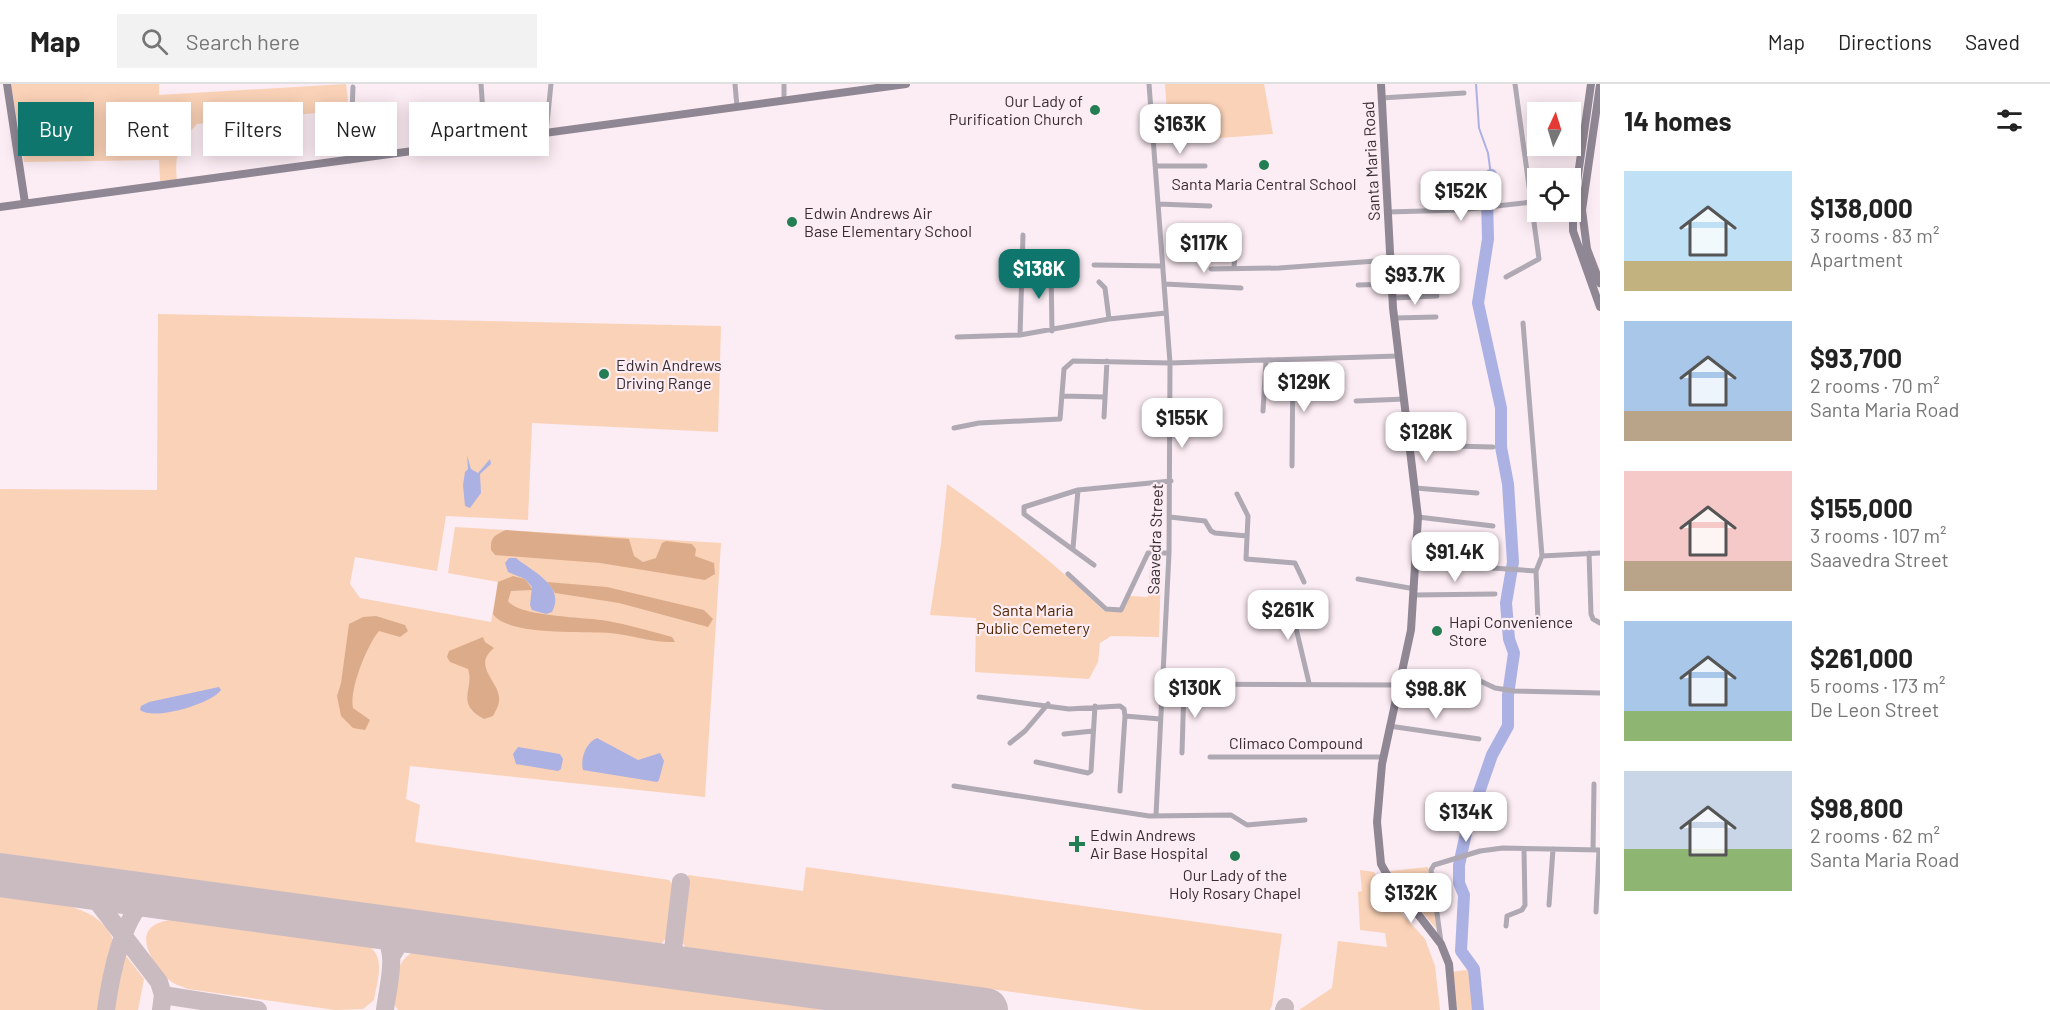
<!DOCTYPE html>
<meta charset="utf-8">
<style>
:root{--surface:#fff;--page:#f2f2f2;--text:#222;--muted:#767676;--line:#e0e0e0;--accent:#0f766e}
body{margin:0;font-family:Barlow,sans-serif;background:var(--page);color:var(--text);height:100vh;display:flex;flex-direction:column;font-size:22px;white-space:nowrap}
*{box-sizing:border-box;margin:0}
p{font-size:20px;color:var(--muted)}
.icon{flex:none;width:33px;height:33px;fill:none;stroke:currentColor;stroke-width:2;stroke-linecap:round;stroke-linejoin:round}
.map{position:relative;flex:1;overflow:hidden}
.sheet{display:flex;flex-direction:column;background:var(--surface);width:450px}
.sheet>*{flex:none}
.top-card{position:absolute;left:18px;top:18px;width:570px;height:54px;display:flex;gap:12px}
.needle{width:39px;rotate:4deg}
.buttons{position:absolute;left:1527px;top:18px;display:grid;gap:12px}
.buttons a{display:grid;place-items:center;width:54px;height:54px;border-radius:0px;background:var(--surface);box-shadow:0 3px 15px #0003;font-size:30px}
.price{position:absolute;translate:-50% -51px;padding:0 14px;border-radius:12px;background:#fff;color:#222;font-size:20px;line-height:39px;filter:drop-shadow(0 2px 3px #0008)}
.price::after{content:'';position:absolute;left:50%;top:36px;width:18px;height:14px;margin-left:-9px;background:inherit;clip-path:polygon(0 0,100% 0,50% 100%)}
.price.current{background:var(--accent);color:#fff}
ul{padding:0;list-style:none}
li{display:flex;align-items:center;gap:18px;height:150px;padding:0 24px}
li span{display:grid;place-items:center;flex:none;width:168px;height:120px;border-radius:0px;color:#555}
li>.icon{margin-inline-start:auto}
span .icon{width:72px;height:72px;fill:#fffc;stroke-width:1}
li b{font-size:26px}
h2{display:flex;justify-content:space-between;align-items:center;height:72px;padding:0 24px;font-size:26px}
.tag{padding:0 21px;border-radius:0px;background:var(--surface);box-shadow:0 3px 15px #0003;font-size:21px;line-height:54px}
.tag.current{background:var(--accent);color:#fff}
header{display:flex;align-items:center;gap:36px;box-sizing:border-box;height:84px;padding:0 30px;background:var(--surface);border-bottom:2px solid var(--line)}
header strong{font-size:28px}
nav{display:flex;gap:33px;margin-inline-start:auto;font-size:21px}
.search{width:420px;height:54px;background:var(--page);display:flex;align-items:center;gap:15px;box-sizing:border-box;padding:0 21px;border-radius:0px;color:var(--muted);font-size:22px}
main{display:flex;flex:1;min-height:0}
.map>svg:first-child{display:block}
.green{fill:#fad2b7}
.forest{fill:#dcac8a}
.water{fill:#acb1e3}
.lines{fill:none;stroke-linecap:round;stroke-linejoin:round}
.stream{stroke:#acb1e3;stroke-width:2}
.river{stroke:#acb1e3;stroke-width:12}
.taxiway{stroke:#cabbc1;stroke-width:18}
.runway{stroke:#cabbc1;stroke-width:44}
.street{stroke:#afa9b3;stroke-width:5}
.secondary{stroke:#908794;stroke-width:8}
.poi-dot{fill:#247e53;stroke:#fcecf3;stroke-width:2}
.labels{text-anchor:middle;stroke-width:4.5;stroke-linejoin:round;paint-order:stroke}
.poi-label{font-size:16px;fill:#372d31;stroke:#fcecf3;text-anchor:start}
.street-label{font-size:16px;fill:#372d31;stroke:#fcecf3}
.park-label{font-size:16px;fill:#522700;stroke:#fcecf3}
</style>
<header>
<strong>Map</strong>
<div class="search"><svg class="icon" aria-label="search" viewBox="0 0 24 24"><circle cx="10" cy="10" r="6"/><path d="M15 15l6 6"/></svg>Search here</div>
<nav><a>Map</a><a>Directions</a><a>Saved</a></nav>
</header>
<main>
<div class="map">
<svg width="1600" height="926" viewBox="0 0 1600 926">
<rect width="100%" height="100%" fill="#fcecf3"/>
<path class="green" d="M11,0H159V11L346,0L349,26L197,40C179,59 174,70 177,96L160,97L159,76L24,78Z
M1165,0H1264L1273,50L1169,58Z
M158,230L721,242L718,348L532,339L528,436L446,432L437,487L355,473L350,500L360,514L491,538L498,498L448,489L455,443L721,459L705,713L410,682L406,715L420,721L415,758L669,796L675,804L669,851L661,860L0,769V405L157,406Z
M947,400C1003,439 1055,479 1104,527L1122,528L1130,512L1148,513L1150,482L1161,484L1159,553L1111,552L1100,559L1098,578L1089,595L975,588L976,534L930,531L941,460Z
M806,783L1282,850L1272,921L1270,926H1144L686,863L681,858L688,791L803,807Z
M1428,783L1432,805L1405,808L1390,787Z
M1360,786L1374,788L1393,820L1425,855L1435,882L1440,926H1299L1332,904L1338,857L1387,863L1385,849L1360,846L1358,808L1362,807Z
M1433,809L1437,845L1407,812Z
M0,813C39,818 107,815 116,866L103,926H0Z
M171,836L369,862C386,875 377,897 374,916L363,925L335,926L188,905C181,902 172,900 167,894C148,874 130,841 171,836Z
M414,868L841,926H398L393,919C396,900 394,877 414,868Z
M126,872L144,895L138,926H109L122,873Z
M1473,885L1475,926H1457L1452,888Z"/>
<path class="forest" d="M506,446L629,455L634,472L643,478L656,474L662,459L666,457L692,460L696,465L695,472L714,479L715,490L705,496L600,479L495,471L491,466C490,453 495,451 506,446Z
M513,492L525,495L533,506L511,507L508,517C519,533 587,533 608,537C629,541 650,547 672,553L675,558C653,559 632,551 610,549C585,547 507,552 493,530L498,498Z
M547,498L607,503L704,526L713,535L708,543L619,519L555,509Z
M376,532L405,541L408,547L400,553L379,547C367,561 349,606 353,624L370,636L365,646L353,644L341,632L337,612L341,599L349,540L363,533Z
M483,553L485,558L494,564C472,582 498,597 499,613C500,620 496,626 493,632L484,635C454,619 475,605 468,585L450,578L447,573L449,567Z"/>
<path class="water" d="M467,371L471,385L478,389L490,375L491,380L480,390L481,409L470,424L465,422L463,401L465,388L468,385Z
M509,474H516C533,488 566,502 552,528L546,530L532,526L530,521L532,503L525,495L508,488L505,479Z
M219,603L221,606C211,620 154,637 140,626L141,622L149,618Z
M597,654L638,676L660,669L664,677L659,696L657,698L583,686C580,675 586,658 597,654Z
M518,663L560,670L563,675L561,685L558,687L516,680L513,670Z"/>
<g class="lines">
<path class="stream" d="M1476,0L1479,44L1488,69L1491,91"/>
<path class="river" d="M1478,926L1474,885L1461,867L1464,811L1459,799V781L1468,740L1492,671L1508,642V611L1514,569L1509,555L1506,519L1513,478L1508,400L1501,363V324L1478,219L1488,155L1487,114L1491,91"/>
<path class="taxiway" d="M86,803L159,898L163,911L161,926
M375,843C402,860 388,899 385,926
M391,873L403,853L421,849
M671,883L681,798
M163,911L258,926
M106,926C110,897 123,822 153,812
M1284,926L1285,923"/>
<path class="runway" d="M0,791L986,926"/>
<path class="street" d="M481,0L485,58
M735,0L737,23
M784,0V17
M1149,0L1170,279L1169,469L1156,731
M1381,14L1464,9
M546,49L551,0
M429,66L432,24
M350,77L353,3
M1155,82H1205
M1158,120L1210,122
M1387,128L1460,126L1532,118
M1094,181L1163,182
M1051,185L1052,247
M1211,185L1279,184L1390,176
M1234,185L1236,148
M1506,193L1539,175L1515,0
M1099,198L1105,204L1109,235
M1165,200L1241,204
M1358,201L1393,200
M1393,214L1437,212
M1394,234L1436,233
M1523,239L1542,472L1536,487L1538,538
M1020,251L1023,151
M957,253L1020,251L1109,235L1166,229
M1062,312L1105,313
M1356,317L1405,315
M1263,327L1266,277
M1104,333L1107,277
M954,344L979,339L1060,335L1064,285L1073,277L1170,279L1398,272
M1411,361L1493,363
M1292,382L1293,276
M1415,404L1477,409
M1237,410L1248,432L1246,475L1295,479L1304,498
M1170,433L1205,437L1211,447L1215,449L1247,452
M1418,433L1493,442
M1073,464L1078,406
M1589,469L1591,530L1593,535L1600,539
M1542,472L1600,469
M1417,479L1536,487
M1094,481L1024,430V423L1078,406L1171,397
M1068,490L1106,525L1121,526L1148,469H1169
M1358,495L1415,505
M1414,511L1495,510
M1259,524L1291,523L1309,599
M1403,589L1474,594L1495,604L1514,607L1600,609
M1162,600L1400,601
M979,613L1069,625L1120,622L1124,625L1125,632L1120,707
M1125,632L1160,635
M1389,642L1479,655
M1064,650L1093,647
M1010,659L1025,647L1048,620
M1182,669L1184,601
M1210,673H1382
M1036,678L1088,689L1091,687L1095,622
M954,702L1149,732L1231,731L1247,741L1305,736
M1593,766L1594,700
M1402,810L1434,807
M1549,821L1553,765
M1596,828L1599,766
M1506,842L1507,832L1522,826L1525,821L1524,766
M1441,858L1431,786L1434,781L1480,767L1503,764L1600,766"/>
<path class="secondary" d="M7,0L25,119
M1381,0L1393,224L1418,433L1411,546L1382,680L1377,738L1381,780L1386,789L1441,860L1449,880L1453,926
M1591,0L1573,126V147L1600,223
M1600,1L1582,126L1587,165L1600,199
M0,123L906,0"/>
</g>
<g class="poi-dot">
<circle cx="1095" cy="26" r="6"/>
<circle cx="1264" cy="81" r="6"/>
<circle cx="792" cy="138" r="6"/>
<circle cx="604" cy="290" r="6"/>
<circle cx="1437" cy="547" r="6"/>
<path d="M1074 751h6v6h6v6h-6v6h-6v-6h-6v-6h6z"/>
<circle cx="1235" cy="772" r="6"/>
</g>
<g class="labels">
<g class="poi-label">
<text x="1083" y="23" text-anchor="end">Our Lady of<tspan x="1083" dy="18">Purification Church</tspan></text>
<text x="1264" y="106" text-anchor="middle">Santa Maria Central School</text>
<text x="804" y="135">Edwin Andrews Air<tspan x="804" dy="18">Base Elementary School</tspan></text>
<text x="616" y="287">Edwin Andrews<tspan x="616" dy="18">Driving Range</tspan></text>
<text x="1449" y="544">Hapi Convenience<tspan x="1449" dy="18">Store</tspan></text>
<text x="1090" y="757">Edwin Andrews<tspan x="1090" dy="18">Air Base Hospital</tspan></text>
<text x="1235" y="797" text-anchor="middle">Our Lady of the<tspan x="1235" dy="18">Holy Rosary Chapel</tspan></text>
</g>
<g class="street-label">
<text transform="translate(1371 77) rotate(-93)" y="6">Santa Maria Road</text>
<text transform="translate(1155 455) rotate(-88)" y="6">Saavedra Street</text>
<text x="1296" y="665">Climaco Compound</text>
</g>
<g class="park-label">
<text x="1033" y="532">Santa Maria<tspan x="1033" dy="18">Public Cemetery</tspan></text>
</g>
</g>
</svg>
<div class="buttons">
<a><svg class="needle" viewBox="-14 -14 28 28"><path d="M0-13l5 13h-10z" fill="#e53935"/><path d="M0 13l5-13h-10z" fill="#767676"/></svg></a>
<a><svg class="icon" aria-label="locate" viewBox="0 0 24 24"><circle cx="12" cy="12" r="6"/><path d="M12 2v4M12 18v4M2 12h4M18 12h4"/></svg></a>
</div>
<b class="price" style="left:1180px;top:71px">$163K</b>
<b class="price" style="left:1461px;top:138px">$152K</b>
<b class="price" style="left:1204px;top:190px">$117K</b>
<b class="price current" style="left:1039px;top:216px">$138K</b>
<b class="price" style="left:1415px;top:222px">$93.7K</b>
<b class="price" style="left:1304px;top:329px">$129K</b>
<b class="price" style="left:1182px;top:365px">$155K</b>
<b class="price" style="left:1426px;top:379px">$128K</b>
<b class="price" style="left:1455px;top:499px">$91.4K</b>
<b class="price" style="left:1288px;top:557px">$261K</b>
<b class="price" style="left:1195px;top:635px">$130K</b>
<b class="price" style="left:1436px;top:636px">$98.8K</b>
<b class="price" style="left:1466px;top:759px">$134K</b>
<b class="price" style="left:1411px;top:840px">$132K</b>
<div class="top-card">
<a class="tag current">Buy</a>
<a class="tag">Rent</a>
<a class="tag">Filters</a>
<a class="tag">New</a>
<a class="tag">Apartment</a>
</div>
</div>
<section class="sheet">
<h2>14 homes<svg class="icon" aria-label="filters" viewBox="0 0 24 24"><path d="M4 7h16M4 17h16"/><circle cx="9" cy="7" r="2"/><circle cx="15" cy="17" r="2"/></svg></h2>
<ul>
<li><span style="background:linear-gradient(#bfe0f5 75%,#c2b280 0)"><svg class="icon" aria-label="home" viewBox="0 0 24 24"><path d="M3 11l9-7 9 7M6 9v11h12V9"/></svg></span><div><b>$138,000</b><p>3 rooms · 83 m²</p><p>Apartment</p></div></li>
<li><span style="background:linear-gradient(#a9c7e8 75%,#b9a48a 0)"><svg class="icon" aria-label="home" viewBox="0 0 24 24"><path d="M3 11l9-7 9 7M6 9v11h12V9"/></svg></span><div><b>$93,700</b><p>2 rooms · 70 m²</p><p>Santa Maria Road</p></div></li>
<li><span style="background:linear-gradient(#f6c9c9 75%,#b9a48a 0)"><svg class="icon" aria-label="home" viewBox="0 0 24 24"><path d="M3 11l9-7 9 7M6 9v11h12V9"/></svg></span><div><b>$155,000</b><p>3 rooms · 107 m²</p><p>Saavedra Street</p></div></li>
<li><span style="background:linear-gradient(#a9c7e8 75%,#8fb573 0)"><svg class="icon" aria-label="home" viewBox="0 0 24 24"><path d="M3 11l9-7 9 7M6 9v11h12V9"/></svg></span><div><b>$261,000</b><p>5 rooms · 173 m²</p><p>De Leon Street</p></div></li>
<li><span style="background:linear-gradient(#c9d6e8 65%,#8fb573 0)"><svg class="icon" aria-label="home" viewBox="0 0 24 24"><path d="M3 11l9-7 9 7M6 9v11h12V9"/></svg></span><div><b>$98,800</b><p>2 rooms · 62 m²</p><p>Santa Maria Road</p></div></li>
</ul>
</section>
</main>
